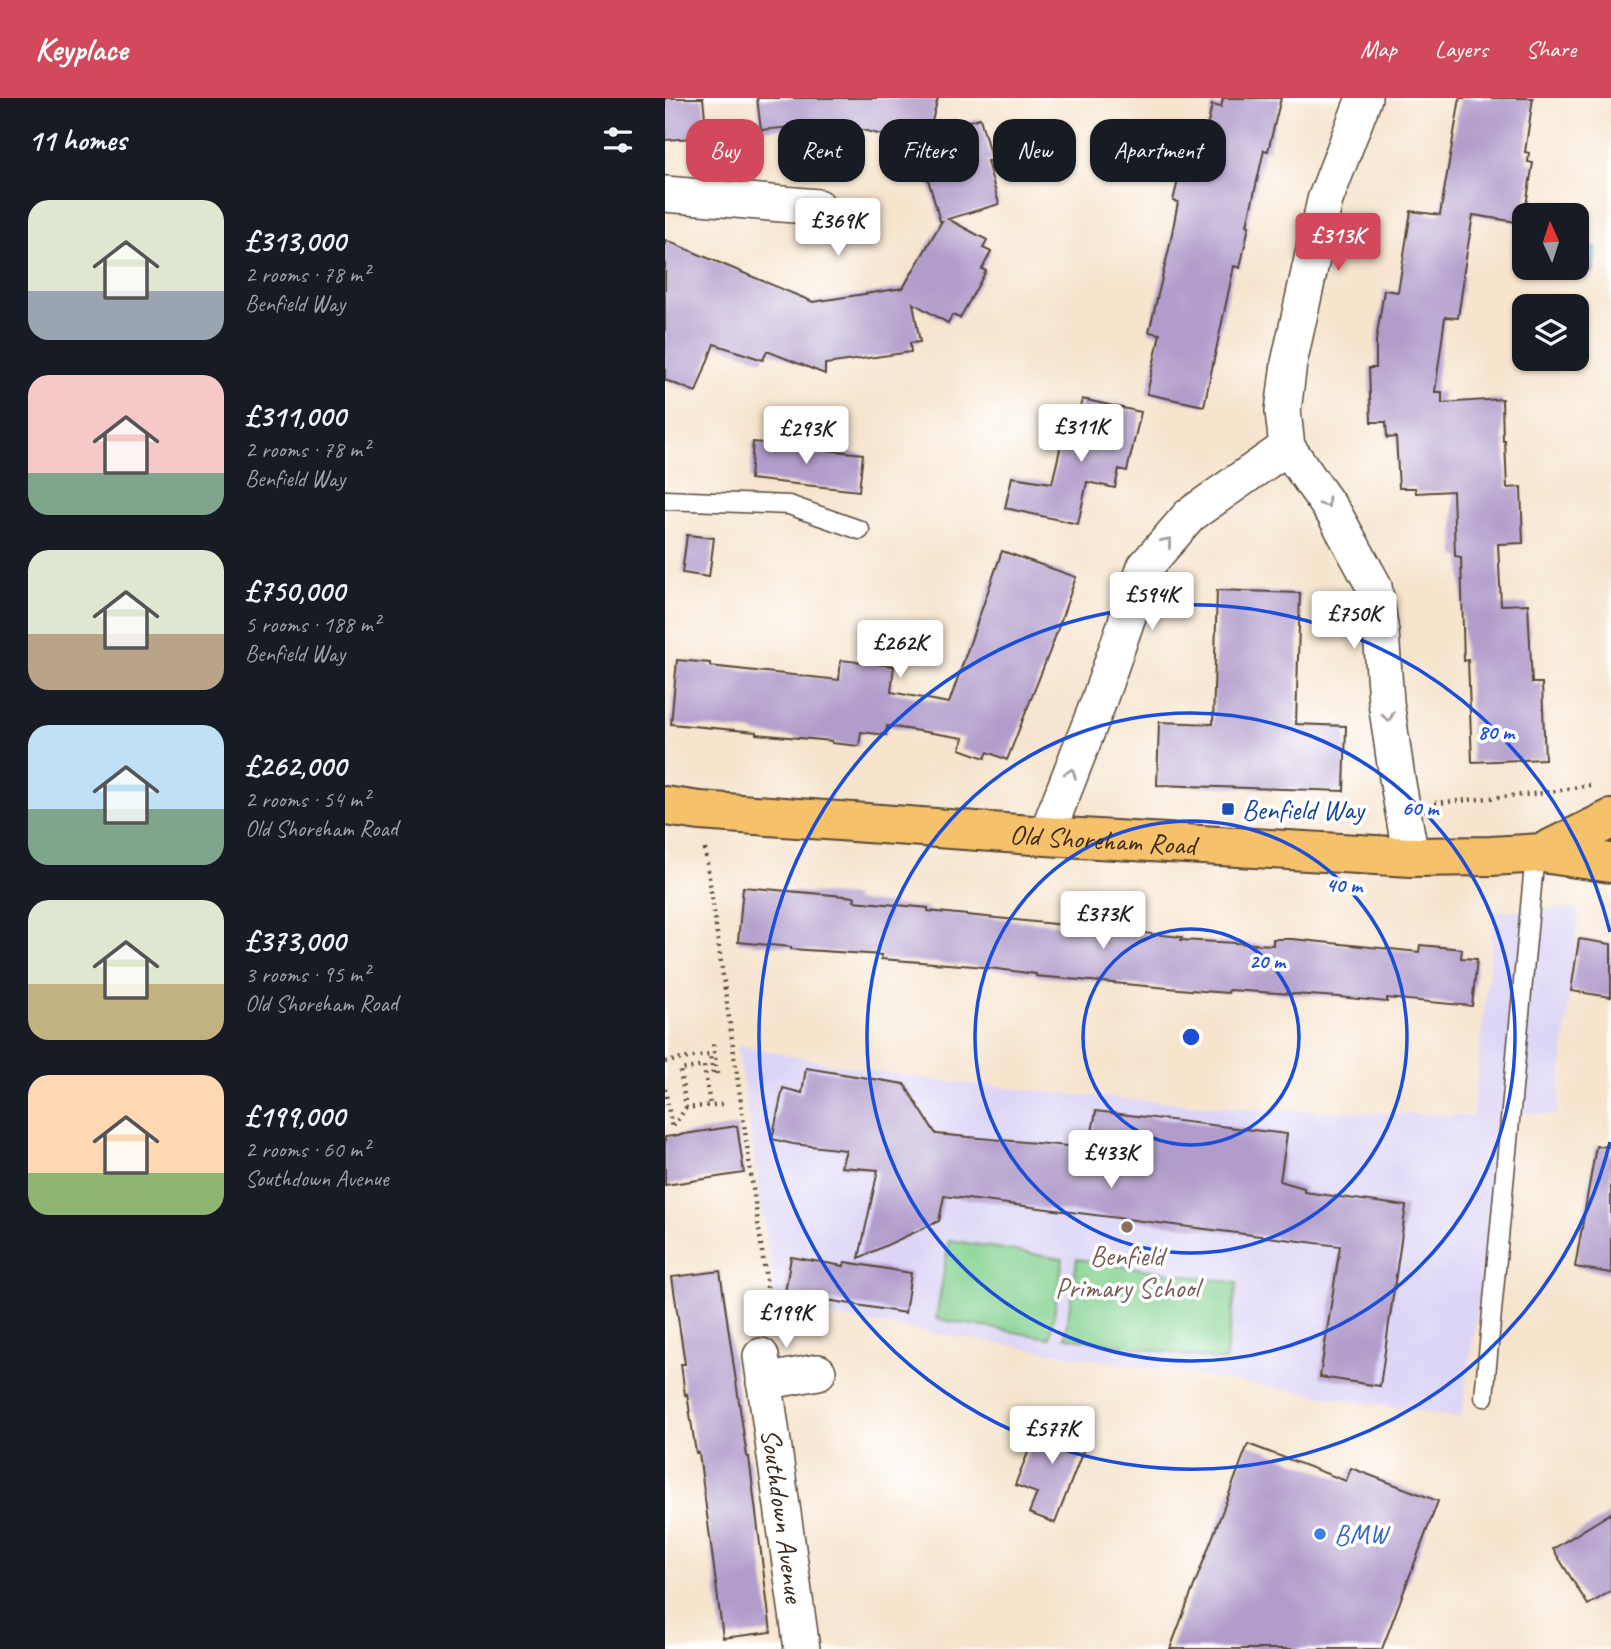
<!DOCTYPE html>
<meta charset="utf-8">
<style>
:root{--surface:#171b24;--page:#20242c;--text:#f1f3f6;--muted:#9ea1a6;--accent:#d1495b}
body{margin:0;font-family:Caveat,sans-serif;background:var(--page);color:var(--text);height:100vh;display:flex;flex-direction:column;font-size:26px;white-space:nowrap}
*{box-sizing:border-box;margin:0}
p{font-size:23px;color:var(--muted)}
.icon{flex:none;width:38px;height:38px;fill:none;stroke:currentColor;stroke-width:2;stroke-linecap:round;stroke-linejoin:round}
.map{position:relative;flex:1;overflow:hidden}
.sheet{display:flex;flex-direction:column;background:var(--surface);width:665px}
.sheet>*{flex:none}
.guide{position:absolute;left:21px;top:21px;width:665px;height:63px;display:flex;gap:14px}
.needle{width:46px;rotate:357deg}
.buttons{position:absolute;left:847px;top:105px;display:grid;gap:14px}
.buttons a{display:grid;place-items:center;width:77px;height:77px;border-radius:14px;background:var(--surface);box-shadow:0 2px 5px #0004;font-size:35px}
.price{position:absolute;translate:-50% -60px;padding:0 16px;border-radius:7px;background:#fff;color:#222;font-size:23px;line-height:46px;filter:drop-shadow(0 2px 4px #0008)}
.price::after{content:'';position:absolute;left:50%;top:42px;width:21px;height:16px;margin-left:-10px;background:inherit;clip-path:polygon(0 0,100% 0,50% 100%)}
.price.current{background:var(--accent);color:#fff}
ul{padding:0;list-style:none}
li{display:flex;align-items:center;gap:21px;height:175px;padding:0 28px}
li span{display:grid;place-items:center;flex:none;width:196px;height:140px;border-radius:21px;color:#555}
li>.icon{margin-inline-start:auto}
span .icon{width:84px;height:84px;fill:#fffc;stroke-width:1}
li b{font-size:30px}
h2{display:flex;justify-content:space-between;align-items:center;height:84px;padding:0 28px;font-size:30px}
.chip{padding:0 24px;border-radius:21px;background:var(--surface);box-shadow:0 2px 5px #0004;font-size:24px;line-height:63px}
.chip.current{background:var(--accent);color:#fff}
header{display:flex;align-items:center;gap:42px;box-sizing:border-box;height:98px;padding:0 35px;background:var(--accent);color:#fff}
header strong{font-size:33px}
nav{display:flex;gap:38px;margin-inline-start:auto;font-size:24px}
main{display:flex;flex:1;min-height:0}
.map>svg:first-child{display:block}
.built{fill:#ddd5f6}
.green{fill:#83d18f;stroke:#5f7e56;stroke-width:2}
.water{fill:#62c3e0;stroke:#4e767f;stroke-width:2}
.building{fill:#b19ccb}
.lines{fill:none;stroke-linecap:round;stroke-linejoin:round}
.lane-casing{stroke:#574638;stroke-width:21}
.street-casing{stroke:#574638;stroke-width:38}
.primary-casing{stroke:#574638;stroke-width:42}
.path{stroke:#574638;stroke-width:4.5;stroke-dasharray:2 5;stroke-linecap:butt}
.lane{stroke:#fff;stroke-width:18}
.street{stroke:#fff;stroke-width:35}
.primary{stroke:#f5c16b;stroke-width:38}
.oneway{stroke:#a79f9a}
.ring{fill:none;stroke:#1d4ed8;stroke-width:3.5}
.transit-dot{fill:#1a4fb4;stroke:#fff;stroke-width:2.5}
.education-dot{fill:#8d6e63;stroke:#fff;stroke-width:2.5}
.shop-dot{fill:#3f7fe0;stroke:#fff;stroke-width:2.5}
.labels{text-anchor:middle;stroke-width:7;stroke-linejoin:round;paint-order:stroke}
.transit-label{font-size:28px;fill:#164399;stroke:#fff;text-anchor:start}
.street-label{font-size:28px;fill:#3b2a1e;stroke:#fff}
.education-label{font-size:28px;fill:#785e54;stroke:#fff}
.shop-label{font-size:28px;fill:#366cbe;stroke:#fff;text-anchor:start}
.centre{fill:#1d4ed8;stroke:#fff;stroke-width:3.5}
.ring-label{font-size:21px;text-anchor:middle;font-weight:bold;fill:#1d4ed8;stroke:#fff;stroke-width:7;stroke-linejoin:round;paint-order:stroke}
</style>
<header>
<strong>Keyplace</strong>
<nav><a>Map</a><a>Layers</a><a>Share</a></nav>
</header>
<main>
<section class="sheet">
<h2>11 homes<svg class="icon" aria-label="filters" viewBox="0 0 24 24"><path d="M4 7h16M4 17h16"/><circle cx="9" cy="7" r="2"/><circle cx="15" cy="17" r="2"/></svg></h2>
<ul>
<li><span style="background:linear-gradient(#dfe7d0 65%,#9aa5b1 0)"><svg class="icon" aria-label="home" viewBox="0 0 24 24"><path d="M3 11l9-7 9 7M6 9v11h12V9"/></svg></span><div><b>£313,000</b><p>2 rooms · 78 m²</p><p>Benfield Way</p></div></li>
<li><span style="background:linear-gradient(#f6c9c9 70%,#7fa58c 0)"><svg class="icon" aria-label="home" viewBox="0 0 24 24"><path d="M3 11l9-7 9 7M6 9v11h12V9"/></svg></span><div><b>£311,000</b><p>2 rooms · 78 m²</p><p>Benfield Way</p></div></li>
<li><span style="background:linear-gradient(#dfe7d0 60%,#b9a48a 0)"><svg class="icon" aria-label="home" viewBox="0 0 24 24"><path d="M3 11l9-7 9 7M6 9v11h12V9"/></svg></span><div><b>£750,000</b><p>5 rooms · 188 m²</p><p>Benfield Way</p></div></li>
<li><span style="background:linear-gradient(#bfe0f5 60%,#7fa58c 0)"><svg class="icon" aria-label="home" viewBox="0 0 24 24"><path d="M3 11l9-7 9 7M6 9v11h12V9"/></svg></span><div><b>£262,000</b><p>2 rooms · 54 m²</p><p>Old Shoreham Road</p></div></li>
<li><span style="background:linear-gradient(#dfe7d0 60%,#c2b280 0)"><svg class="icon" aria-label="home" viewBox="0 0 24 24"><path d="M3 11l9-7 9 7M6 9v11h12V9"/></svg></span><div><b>£373,000</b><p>3 rooms · 95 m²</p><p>Old Shoreham Road</p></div></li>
<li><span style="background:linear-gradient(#ffd9b3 70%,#8fb573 0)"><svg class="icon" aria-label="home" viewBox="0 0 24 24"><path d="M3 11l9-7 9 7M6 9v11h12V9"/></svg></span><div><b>£199,000</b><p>2 rooms · 60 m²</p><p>Southdown Avenue</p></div></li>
</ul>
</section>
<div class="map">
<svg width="946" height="1551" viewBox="0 0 946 1551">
<rect width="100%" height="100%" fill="#fff"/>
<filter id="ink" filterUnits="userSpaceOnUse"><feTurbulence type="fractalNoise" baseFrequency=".0143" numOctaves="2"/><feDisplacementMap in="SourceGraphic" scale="14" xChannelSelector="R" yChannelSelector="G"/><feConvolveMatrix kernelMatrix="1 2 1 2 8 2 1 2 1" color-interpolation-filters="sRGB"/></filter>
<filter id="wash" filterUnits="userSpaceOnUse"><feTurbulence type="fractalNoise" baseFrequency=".00686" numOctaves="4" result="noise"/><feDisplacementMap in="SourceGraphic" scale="28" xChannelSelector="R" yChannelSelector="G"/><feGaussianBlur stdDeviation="1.57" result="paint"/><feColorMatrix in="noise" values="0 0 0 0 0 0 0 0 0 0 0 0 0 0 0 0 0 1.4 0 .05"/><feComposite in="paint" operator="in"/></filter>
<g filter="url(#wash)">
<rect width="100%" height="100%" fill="#f6e4cd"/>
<path class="built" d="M914,810L892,1017L842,1014L796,1320L112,1210L72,946L161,965L263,981L418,998L574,1010L808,1018L830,813Z"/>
<path class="green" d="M284,1142L398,1161L385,1240L271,1221Z
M412,1161L572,1185L560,1263L400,1239Z"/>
<path class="water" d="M912,147L932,150L928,174L901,170H912Z"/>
<g id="blocks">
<path class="building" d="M0,0H38L42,39L0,42Z
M92,0H273L264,34L315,20L327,63H322L334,106L283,121L322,142L318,150L326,154L317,171L321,173L295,220L287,217L283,225L248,205L255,244L245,245L246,254L160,266V276L102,253L98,262L49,246L31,294L0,282V142L148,204L238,190L277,123H275L253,46L170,25L96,32Z
M558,0H616L603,53L599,52L582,127L584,128L575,170L569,168L539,308L482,296L495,236L484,234L504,151L513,104L508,103L524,36L540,39L547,7L556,9Z
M795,0H868L860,54L864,55L863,64L868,65L858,125L808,117L798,178L799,179L793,220L780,219L770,294H777V305L837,301L838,343H840L842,390L856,389L858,445L833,446L836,507L863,506L867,585H877L880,661L807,664L803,562L799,563L798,530L796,459L790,458L788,393L751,395L750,390H734L731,339L722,340L721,324H706L704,270H711V243L719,192L733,194L746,113L775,117Z
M417,301L476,314L462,373L454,371L450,390L422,384L413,426L340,410L347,379L387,385L396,347L406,350Z
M88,344L198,356L194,393L85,381Z
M22,437L49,440L44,479L17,475Z
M337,453L411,479L388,545L342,662L323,654L320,660L295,651L299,640L222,628L221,637L196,634L194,648L167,645V643L91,636V634L6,626L12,562L45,565V568L174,582L176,562L229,568L226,594L284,605Z
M552,492L635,495L631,626L681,628L679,693L492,687L494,624L548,626Z
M78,789L190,799L189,803L263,810V813L517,839L516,842L608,847V841H627L754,854L755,847L797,851L796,860L812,861L807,908L722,900V904L674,899L564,892L563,895L525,892L371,878V876L309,868L216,861L217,857L126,851V849L73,844Z
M914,841L946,846V899L906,893Z
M141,970L239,986L271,1036L424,1050L431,1013L622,1036L615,1083L639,1090V1094L741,1108L715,1288L655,1279L675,1148L279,1098L274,1123L194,1160L213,1072L176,1069L181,1052L128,1046L107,1041L118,990L137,995Z
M72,1028L79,1075L0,1087V1039Z
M931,1048L946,1049V1175L910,1169Z
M126,1159L179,1168L180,1164L246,1175L240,1215L120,1195Z
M55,1173L82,1359H84L106,1534L58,1540L34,1355H31L22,1296L20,1297L16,1266H20L7,1179Z
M378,1317L425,1335L390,1425L364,1415L372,1395L350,1387Z
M583,1346L681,1383L686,1370L773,1403L717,1551H505Z
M946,1415V1493L923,1507L888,1451Z"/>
</g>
</g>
<g filter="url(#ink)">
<use href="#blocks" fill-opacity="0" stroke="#574638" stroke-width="2"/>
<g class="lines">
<defs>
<path id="lane" d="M0,402L124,407L195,432
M819,1299L870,756"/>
<g id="street">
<path d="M699,0L660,102L624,265L618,313L622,349L670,417L709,488L716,534L721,604L732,680L746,759"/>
<path d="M0,96L153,109"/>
<path d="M381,738L432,608L480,469L525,417L622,349"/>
<path id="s1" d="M96,1258L137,1551"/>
<path d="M99,1284L153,1274"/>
</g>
<g id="primary">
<path id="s2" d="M0,708L35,713L381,738L746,759L826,758L877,755L946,765"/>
<path d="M877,755L946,721"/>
</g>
</defs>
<use href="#lane" class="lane-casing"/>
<use href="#street" class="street-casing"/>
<use href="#primary" class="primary-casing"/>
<path class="path" d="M770,705L879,695L925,687
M40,751L107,1224
M0,964L45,956L48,976H52L48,945
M0,991L7,1030L21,1010L57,1006
M21,1010L15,972L39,968L45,1007"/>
<use href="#lane" class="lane"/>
<use href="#street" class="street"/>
<use href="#primary" class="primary"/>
</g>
<defs><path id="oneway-chevron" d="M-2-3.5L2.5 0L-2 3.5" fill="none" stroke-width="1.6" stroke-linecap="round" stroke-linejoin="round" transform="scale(1.75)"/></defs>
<g class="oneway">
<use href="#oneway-chevron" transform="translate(661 405) rotate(54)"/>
<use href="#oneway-chevron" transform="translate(502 444) rotate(-49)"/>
<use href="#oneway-chevron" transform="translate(723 619) rotate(82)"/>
<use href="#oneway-chevron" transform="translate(406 675) rotate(-69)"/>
</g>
</g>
<g class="ring">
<circle cx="526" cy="939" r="108"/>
<circle cx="526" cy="939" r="216"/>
<circle cx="526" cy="939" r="324"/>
<path d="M945 1044A432 432 0 1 1 945 834"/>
</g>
<rect class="transit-dot" x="556" y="704" width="14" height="14" rx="3.5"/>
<circle class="education-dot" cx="462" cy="1129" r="7"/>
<circle class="shop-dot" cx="655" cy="1436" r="7"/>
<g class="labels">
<g class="transit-label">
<text x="577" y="721">Benfield Way</text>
</g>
<g class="street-label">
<text dy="10" stroke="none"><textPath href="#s2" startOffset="439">Old Shoreham Road</textPath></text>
<text dy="10" stroke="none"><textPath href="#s1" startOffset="161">Southdown Avenue</textPath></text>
</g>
<g class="education-label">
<text x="462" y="1167">Benfield<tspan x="462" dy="32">Primary School</tspan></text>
</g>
<g class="shop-label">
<text x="669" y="1446">BMW</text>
</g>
</g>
<circle cx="526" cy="939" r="10" class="centre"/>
<g class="ring-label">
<text x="831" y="641">80 m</text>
<text x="755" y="717">60 m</text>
<text x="679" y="794">40 m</text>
<text x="602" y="870">20 m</text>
</g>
</svg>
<div class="buttons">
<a><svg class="needle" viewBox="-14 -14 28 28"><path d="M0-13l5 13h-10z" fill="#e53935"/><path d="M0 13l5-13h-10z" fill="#9ea1a6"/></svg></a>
<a><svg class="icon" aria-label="layers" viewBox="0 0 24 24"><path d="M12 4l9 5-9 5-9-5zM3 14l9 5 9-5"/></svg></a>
</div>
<b class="price" style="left:173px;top:160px">£369K</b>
<b class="price current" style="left:673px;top:175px">£313K</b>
<b class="price" style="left:416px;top:366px">£311K</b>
<b class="price" style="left:141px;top:368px">£293K</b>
<b class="price" style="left:487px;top:534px">£594K</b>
<b class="price" style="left:689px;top:553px">£750K</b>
<b class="price" style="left:235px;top:582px">£262K</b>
<b class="price" style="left:438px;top:853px">£373K</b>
<b class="price" style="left:446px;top:1092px">£433K</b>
<b class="price" style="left:121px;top:1252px">£199K</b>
<b class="price" style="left:387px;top:1368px">£577K</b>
<div class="guide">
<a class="chip current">Buy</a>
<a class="chip">Rent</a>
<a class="chip">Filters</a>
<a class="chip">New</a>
<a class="chip">Apartment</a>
</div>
</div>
</main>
